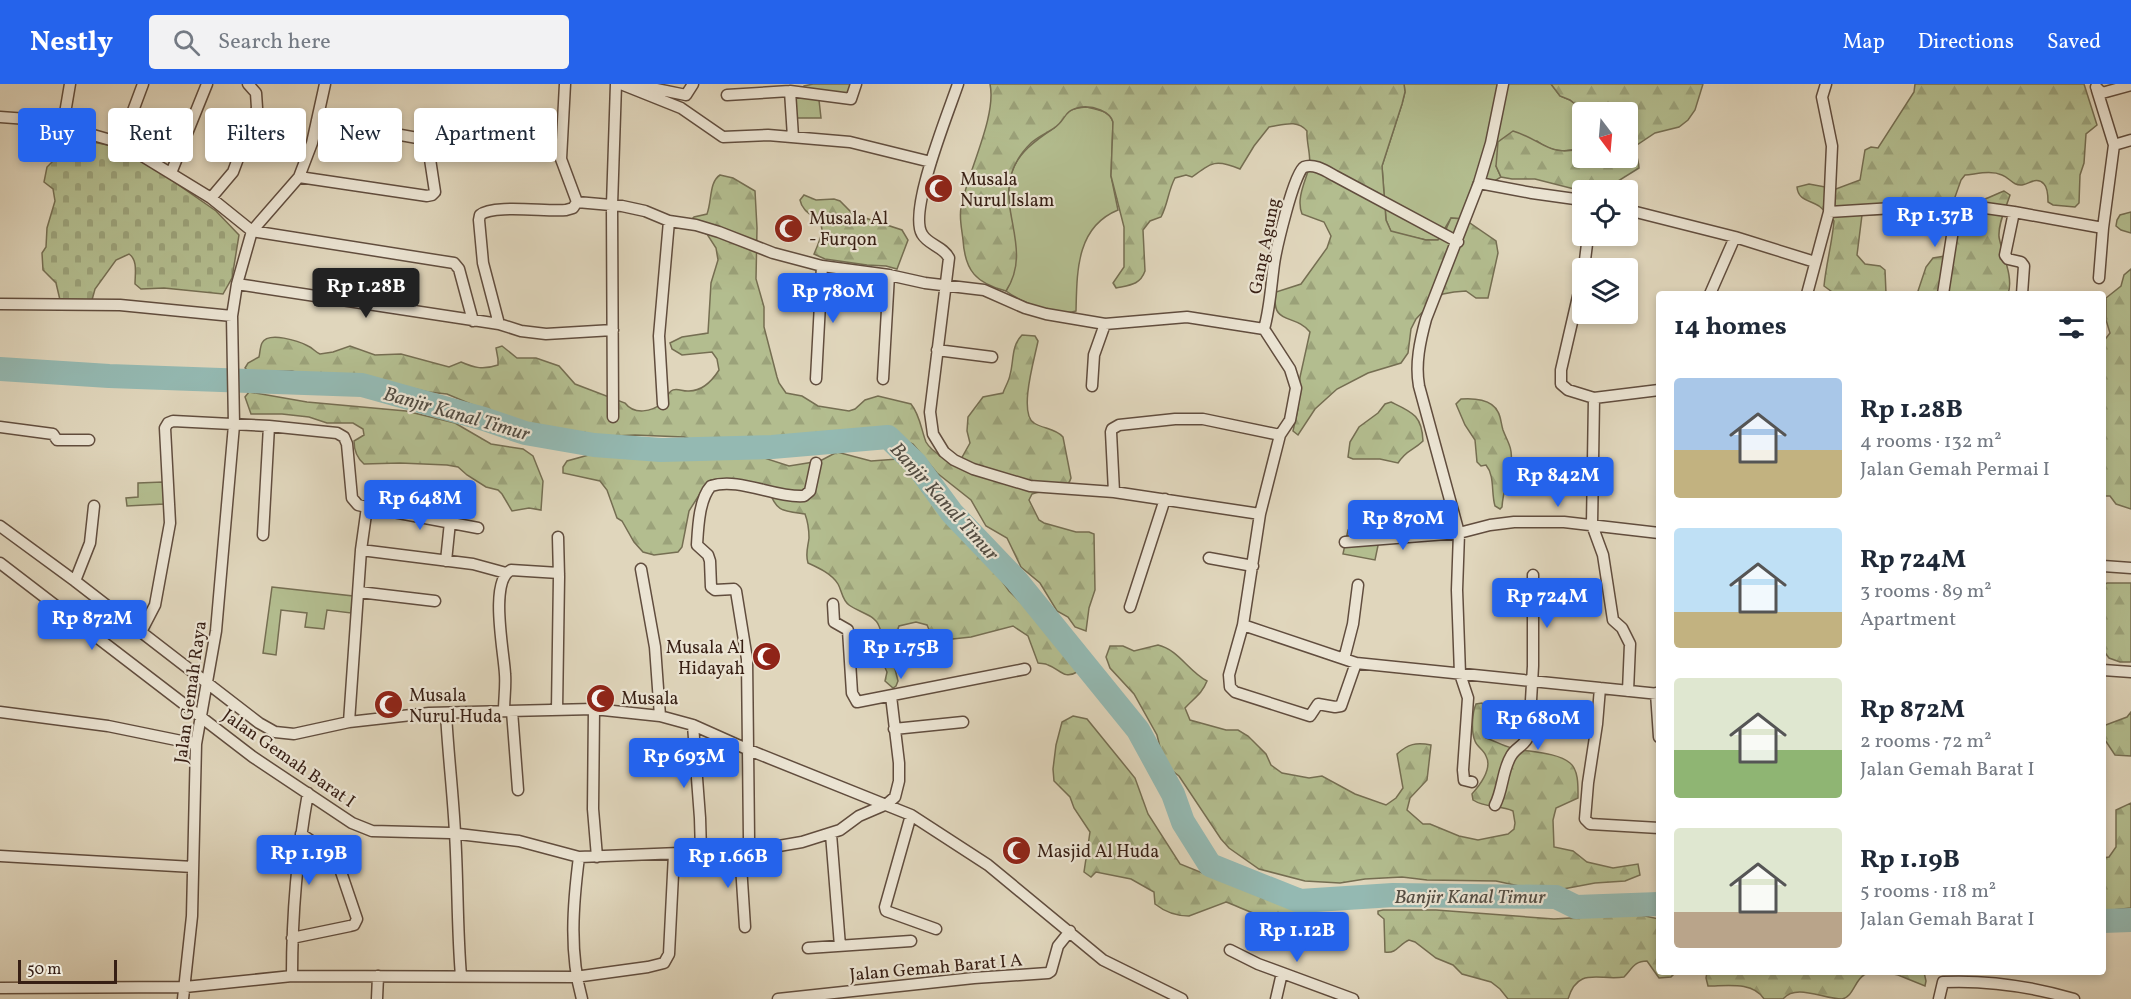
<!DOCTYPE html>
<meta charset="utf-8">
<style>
:root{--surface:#fff;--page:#f2f2f3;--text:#1f2937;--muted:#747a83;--accent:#2563eb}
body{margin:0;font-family:Vollkorn,serif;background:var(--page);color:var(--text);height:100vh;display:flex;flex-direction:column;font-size:22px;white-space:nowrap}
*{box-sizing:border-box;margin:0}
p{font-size:20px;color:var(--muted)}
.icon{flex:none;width:33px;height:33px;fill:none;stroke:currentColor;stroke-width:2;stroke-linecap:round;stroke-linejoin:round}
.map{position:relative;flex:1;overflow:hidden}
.details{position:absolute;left:1656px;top:207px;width:450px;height:684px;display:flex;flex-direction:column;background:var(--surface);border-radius:6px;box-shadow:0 3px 9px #0003}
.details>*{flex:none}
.hud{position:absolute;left:18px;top:24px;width:570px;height:54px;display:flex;gap:12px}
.needle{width:39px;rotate:164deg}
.tools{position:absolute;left:1572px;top:18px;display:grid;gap:12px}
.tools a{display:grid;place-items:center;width:66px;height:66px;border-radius:6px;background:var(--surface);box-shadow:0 3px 9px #0003;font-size:30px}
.scale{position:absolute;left:18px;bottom:15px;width:99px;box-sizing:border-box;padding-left:6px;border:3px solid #371f14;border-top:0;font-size:16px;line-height:21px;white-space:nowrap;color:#371f14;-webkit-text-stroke:4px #ebe4d3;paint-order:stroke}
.price{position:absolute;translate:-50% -51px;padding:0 14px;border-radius:6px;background:var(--accent);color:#fff;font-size:20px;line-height:39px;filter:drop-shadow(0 2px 3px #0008)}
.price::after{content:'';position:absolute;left:50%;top:36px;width:18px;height:14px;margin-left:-9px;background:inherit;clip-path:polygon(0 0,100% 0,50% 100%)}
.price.current{background:#222;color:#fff}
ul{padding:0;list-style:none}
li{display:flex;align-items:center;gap:18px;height:150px;padding:0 18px}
li span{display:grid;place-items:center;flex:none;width:168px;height:120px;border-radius:6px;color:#555}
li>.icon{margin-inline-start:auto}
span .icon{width:72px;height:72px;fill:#fffc;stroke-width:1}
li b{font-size:26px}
h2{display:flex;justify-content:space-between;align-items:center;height:72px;padding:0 18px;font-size:26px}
.chip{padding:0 21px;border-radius:6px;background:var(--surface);box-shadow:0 3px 9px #0003;font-size:21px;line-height:54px}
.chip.current{background:var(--accent);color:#fff}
header{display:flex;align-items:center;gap:36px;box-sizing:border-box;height:84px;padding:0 30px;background:var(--accent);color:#fff}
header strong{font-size:28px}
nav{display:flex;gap:33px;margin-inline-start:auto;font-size:21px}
.search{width:420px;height:54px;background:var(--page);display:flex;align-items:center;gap:15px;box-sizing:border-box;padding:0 21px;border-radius:6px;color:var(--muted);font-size:22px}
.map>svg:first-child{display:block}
.grass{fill:#b3bd8f;stroke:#756e52;stroke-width:1.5}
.forest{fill:url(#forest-firs);stroke:#756e52;stroke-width:1.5}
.cemetery{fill:url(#cemetery-stones);stroke:#756e52;stroke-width:1.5}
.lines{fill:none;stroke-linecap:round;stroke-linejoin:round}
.river{stroke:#94b9b2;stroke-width:24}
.street-casing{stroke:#614d3e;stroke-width:13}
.street{stroke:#ebe4d3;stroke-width:10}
.labels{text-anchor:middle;stroke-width:4.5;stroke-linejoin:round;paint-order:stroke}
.poi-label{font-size:18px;fill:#371f14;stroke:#ebe4d3;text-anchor:start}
.street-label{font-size:18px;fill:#371f14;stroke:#ebe4d3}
.water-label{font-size:20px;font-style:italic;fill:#534d43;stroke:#ebe4d3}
</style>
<header>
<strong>Nestly</strong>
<div class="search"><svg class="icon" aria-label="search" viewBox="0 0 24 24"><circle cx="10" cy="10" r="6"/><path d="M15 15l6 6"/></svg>Search here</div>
<nav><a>Map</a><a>Directions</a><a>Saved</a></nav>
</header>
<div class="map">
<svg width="2131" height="915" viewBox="0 0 2131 915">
<defs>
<pattern id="forest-firs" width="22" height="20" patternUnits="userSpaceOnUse" patternTransform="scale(1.5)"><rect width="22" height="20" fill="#b3bd8f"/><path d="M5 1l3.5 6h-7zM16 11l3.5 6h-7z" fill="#9ba27a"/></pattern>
<pattern id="cemetery-stones" width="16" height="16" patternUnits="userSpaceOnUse" patternTransform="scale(1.5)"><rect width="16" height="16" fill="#b3bd8f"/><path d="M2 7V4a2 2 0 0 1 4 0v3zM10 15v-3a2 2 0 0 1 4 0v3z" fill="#9ba27a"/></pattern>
</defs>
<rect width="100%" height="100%" fill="#e0d6bc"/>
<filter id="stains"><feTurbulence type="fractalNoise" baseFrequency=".00333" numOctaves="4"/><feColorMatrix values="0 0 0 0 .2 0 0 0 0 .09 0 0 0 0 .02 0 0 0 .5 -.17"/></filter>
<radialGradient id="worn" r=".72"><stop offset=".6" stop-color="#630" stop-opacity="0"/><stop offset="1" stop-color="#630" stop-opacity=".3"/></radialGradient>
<path class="grass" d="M813,0H856L855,12L819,16L821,34H794L793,14L804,2Z
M1404,0H1551L1560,12L1570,16L1585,28H1582V64C1565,69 1552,68 1537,57L1496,82L1501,93L1493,98H1473L1464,135L1451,134L1438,156H1426L1391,148L1386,136L1382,82L1402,20L1405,8Z
M1087,23C1097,26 1109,26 1113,38L1111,92L1118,126C1076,143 1077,188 1076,227C1059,234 1021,218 1006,207C1012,197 1013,189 1015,177C1016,163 1014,154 1012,140C1003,90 1011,72 1054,44C1060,40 1060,34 1065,30C1071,24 1079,24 1087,23Z
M163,398L164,420L127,422L126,414L138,413V399Z
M1348,446L1380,452L1375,476L1343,470Z
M272,503L353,512L351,529L327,526L324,545L305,543L307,529L281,526L276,571L263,569Z"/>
<path class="forest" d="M990,0H1404L1405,8L1402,20L1382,82L1386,136L1391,147L1426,156H1438L1446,145L1451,134L1464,135L1496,157L1498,169L1488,214H1476L1466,207L1454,208L1443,210L1433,217L1416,235L1411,245L1408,269L1401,279L1368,289L1337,305L1315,325L1298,351L1293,347L1298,324L1300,293L1310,248C1295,229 1270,242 1276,208L1301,200L1327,164L1331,152L1324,138L1302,130C1296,115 1305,98 1309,84C1312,74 1306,58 1307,47C1297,35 1283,41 1269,43L1254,62L1240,85C1216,75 1212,78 1192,93L1186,91L1175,94C1168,107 1168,120 1161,133L1150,137L1143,146L1145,187C1140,201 1130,201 1116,204L1113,199L1124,183V143L1111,92L1113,38C1110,27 1093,22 1082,23C1062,26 1067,36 1054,44C1047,49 1037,53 1031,59C979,110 1039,156 1006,207C976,199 965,187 963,156C962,146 959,134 961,124C967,89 997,33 990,0Z
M1551,0H1703L1695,26L1688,36L1679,43L1655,49L1637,61C1634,70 1639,75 1639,84L1618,97L1611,106L1582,107L1535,95H1512L1501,93L1496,82L1498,58L1513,47C1543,56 1549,74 1582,64V74H1628V28H1585L1570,16L1560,12Z
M1915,0H2084L2097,41L2086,50L2084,79L2080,91L2079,119L2075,123L2053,121L2048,118C2048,113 2048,104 2044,100C2037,92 2029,100 2022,101C2013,102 2010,94 2002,91C1991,86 1977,90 1965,91L1961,96L1955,113C1978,123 1985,114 2004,107L2010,111C2006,124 1998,139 1999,153C2002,170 2014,193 2008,210H1917L1926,183L1933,174L1945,172L1955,146L1945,136L1915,135L1894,130L1862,131L1857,171L1865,180L1880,182L1885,186L1886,209L1896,210H1835L1824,202C1826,180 1832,160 1834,137C1829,132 1824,126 1819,122C1809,116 1798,116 1797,103L1809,100L1836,105L1860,96L1865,66L1871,63L1878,64L1914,8Z
M720,91L733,94L755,107L757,144L756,195L764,223V243L777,293L779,299L786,309L802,312L818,322L849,327L855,325L865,316L878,312L911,320C920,331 921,345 926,358C931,367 941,372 949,378L961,375L970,359L967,347L968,333L983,313L1003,309C1005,303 1009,297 1010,291C1014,277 1011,262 1022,251L1035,252L1038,257C1035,273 1018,329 1034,339C1043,345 1055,344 1063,353L1071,394C1067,409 1044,405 1032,410L1029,416L1039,436L1044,439L1076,448H1089L1094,450L1095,506L1089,524L1086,547L1075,543L1068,533L1057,527L1040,499L1021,483L1007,454L986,442L971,416L937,389L913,360L892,350L868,348L780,356L732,355L696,357L684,353L635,351L594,353L504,334L447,310L428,308L366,293L310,292L292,287L249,288L245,284L248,279L259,273C260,269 260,263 262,259C268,247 299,257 308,262C313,264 315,268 320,270L333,268L350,262L375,271L401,270L449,283L461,278C475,284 483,286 498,281V275L496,264L502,262L517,274H536L559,282L575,300L625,319C634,331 652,328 662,319C666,316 667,310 671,307C676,303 683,308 689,307C703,307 712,297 719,286L717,275L712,268L682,271L672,265L670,259L682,253L708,249L711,199L718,176L716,164L707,150L696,146L690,137L694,133L707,130C712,117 709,98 720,91Z
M804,111L816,116L834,115L840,117L853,130L902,146L908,156L897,185L886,182L867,181L825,175L814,170C817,163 821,154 822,147C823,133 803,132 800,116Z
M2131,128V149L2121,146L2116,142L2117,136L2120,131Z
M2131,185V425L2116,420L2110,412H2103V258L2110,249L2106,236V214L2121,202L2124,191Z
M249,308L307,318L406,327L455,339L491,360L523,365L533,372L543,397L541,426L529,424L512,427L502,410L498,406L486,403L467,391L458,383L447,381L400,379L364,380C357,374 354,367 354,357L364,351L363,345L353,339H327L309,333L282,330H251L245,313Z
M1461,315C1473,314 1492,315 1498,328C1501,333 1501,340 1503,346C1507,357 1513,364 1511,377C1509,393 1503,406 1502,423L1500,425L1495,422C1491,409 1495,392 1486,381L1481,382L1477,378L1475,356L1465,341L1456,320Z
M1391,318C1412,328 1422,331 1423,357C1413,367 1407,365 1398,379L1380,375H1353L1348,373L1350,358L1359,343L1378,329L1385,320Z
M603,367L616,369L664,371L758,372L789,382L820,377L837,368L871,377L898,375L903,379L923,408L952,440L977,462L1009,507L1039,536L1058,559L1068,567L1076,577L1077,588C1064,596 1060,585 1048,581C1045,579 1041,580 1038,579L1028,552L1013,542L971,553L934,557L927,541L916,538L899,542L897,548L901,565L892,573L898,597L896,602L893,604L885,597L887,588C879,574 886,556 879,542C874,530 858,528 849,521C842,516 842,507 838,500C832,490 819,484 808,479C805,470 808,463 809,454C809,446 808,438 805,430C783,427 776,428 769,406L717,395L711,396L706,400L689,427L682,463L678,468L654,471L643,468L634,458L622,437L617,434L607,406L600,397L563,389V383L567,377Z
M2107,499H2131V578H2120L2109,574L2103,566V502Z
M1158,561C1179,566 1188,587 1207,597C1202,610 1194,614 1185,624L1190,636L1226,646H1238L1248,652L1266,670L1271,681L1282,689L1309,694L1322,692L1355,710L1386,721L1396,714L1403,704L1397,670C1408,660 1416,658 1431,661L1427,696L1410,714L1407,726L1423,740H1430L1459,752L1478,756L1508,750L1514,745L1515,739L1513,727C1500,721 1485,724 1473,716L1472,710C1480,701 1493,685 1486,672C1484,666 1477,663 1475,657C1471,648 1472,629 1476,620L1482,619L1489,629L1486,654C1495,657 1503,662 1512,664C1528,668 1557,668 1570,679C1579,686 1578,704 1578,714L1556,724L1553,736L1554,763L1573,767L1587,778L1613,784L1638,780L1640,791L1625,797L1595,799L1563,805H1533L1496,797L1427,796L1402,793L1365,795L1340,799L1305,797L1259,785L1229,764L1221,755L1179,692L1170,685L1163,675L1157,651L1134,610L1110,584L1106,573L1110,562H1123L1134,567Z
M2131,628V672L2115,671L2103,653V642L2127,633Z
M1073,632L1087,635L1135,694L1148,730L1180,780L1257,811C1274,821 1294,818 1312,827L1308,832C1294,829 1283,835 1269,834C1260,833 1237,822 1226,818L1189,832C1176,832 1165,828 1155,820L1154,808L1131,795L1096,788L1091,793L1084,788L1090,748L1074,724L1070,713L1054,697L1053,685L1056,661L1062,638Z
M2131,719V824L2103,827V774L2109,773L2116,763V726Z
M1383,826H1436L1554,835L1636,830L1659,835V888H1676L1671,893L1659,894L1647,877C1634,877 1632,885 1624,893C1599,897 1578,882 1568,915H1508L1500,905L1491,898L1462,890L1453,881L1436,874L1415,858L1409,856C1399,860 1397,870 1385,868L1384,835L1378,830V827Z
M1707,888H1874C1871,889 1867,889 1864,891C1855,896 1853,913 1842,915C1823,915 1796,899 1783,915H1764C1753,897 1726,902 1708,902L1706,894Z
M1884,888H1924L1926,897L1925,902L1898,891Z"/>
<path class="cemetery" d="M82,56L108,61L154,84L216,127L239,151L232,194L223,210L164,204L141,205L135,200C135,190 138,176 129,170L116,176L95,205L92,216H60L56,199L43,186L42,169L46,163L47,144L55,117L53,105L44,98L47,83L69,61Z"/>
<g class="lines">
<path class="river" d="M0,285L109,292L362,301L484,335L525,349L594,361L661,366L772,363L888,353L916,380L952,429L1017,497L1138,646L1173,710L1183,738L1210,781L1300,817L1393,811L1556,813L1576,823L1659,820
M2103,837L2131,836"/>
<defs>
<path id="street" d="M565,0L561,75L577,118
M621,0L681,24L723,53L768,51L850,58L931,78
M958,0C949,27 908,127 922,150C928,161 943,162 949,174L930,328L933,350L944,368L954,376L973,385L1030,402L1114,408L1260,430
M637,1L686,11L693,0
M2096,3L2102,9L2131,1
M790,7L793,53
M727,11L790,7L851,15L856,0
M0,33L41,36L121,59L211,114L252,147L454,179L459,185L473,237
M63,41L70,0
M121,59L143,0
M2114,61L2131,56
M518,63L561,62
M171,89L207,0
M299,93L427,112L432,111L435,108L428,62L423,55L317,36
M1479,99L1532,109L1582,116
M211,114L233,88L257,24L256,9L248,0
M577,118L622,122L645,127L669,137L696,141L719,148L773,169L822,182L889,191L925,199L984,206L1025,224L1046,230L1105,240L1187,233L1264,245L1290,285L1296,304L1290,336L1280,351L1260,430L1243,541L1229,591L1230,603L1235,608L1310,632L1318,620L1335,623L1341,622L1356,579
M1628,126L1735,153L1815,178
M1829,128L1957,120L2014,128L2103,144L2114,61L2097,6
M2014,128L2005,171L2008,175L2021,178L2024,182L2022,210
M1584,184L1588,152
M2099,194L2103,144
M1582,195L1561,286V300L1568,306L1594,314L1592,441L1603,471L1613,536L1622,544L1630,560L1628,607
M237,200L499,240L521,247L546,250L613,246
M1710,210L1735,153
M1807,210L1829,128L1832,62L1822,13L1826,0
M1943,210L1957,120
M0,220L120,221L232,232
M499,240L483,179L479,136L480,131C493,120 547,128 566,126L573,124L577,118
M1264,245C1270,224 1271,202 1274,180C1276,166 1294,88 1304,83C1314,79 1326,87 1335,92L1458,158
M937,266L992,273
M816,295L822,182
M883,295L889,191
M1092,302L1094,271L1105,240
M1594,314L1659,306
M663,320L659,252L669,137
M613,333L612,121L616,0
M0,343L53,350L57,356H89
M1114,408L1111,348L1112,345L1119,341L1175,335H1203L1280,351
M367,423L478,444
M0,442L75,497L259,639L275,648L294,650L349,638L429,629L594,625L660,632L693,641L749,666L911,731L988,781L1103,876L1182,915
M263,451L269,342
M1345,458L1459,449L1490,441L1514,438H1564L1659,449
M361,466L473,480L506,489
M1209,474L1253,482
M446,477L450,438
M0,479L253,673L352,739L372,747L450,749L519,757L579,773L755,766L802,758L840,746L859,732L887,720L895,713L899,697V679L891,612
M2103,482L2131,484
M641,485L655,563L660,632
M75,497L90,459L94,422
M359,508L435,517
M833,520L834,538L848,546L852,609L857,618L1025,585
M1130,523L1165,415
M1243,541L1356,579L1659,610
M141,548L155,521L170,439L165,344L168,339L173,337L269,342L337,349L344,353L347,360L352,414L358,421L367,423L361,466L349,638
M1344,575L1353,540L1358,501
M2103,586L2131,588
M1600,604L1597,640L1588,699L1585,735L1590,740L1659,744
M1656,609L1659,653
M594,625L593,725L597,773
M557,626L559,493L558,453
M504,627C504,615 506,602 505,590C504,568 489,497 511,486L559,489
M512,627L518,706
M0,628L108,642L196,660
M446,629C448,669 453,709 455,749C458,796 457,844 461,892
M693,641L700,734L701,768
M894,645L963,638
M1472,698L1464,696L1463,686L1468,614L1460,590L1457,506L1459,449L1419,302C1415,280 1420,257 1426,235L1479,99L1491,59L1503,0
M1495,721C1503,706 1502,687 1511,672C1516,663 1525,662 1529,651L1533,582V491
M911,731L885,823L886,827L936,845
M831,750L840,862
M749,755L747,575L736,507L734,505L715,506L711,503L710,477L708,471L697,461C698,444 699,415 711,402C739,393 775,414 804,412L810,407L816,379
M740,766L745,843
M0,772L193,783
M579,773C573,820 569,869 582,915
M292,854L350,842L354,841L357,835L338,779L329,769L301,750
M808,864L911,857
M1230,866L1258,880L1353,915
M292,892C292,831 297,770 308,709
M0,904L185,903L292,892L575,893L648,883L664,879L669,870L674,770
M183,915L192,832L196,660L216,547L234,341L232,232L237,200L252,147L299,93L312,59L325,0
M377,915L378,892
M778,915L974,894L1048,889L1051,887L1058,862L1070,847
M1276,915L1282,889
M1939,915L1943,898C1987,896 2033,903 2074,915"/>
</defs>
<use href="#street" class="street-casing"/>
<use href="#street" class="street"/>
</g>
<defs>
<symbol id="mosque-disc" viewBox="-11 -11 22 22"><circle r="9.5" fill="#8f2418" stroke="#ebe4d3"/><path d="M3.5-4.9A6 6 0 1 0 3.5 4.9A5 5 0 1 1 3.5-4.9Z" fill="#fff"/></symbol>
</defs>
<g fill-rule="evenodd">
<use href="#mosque-disc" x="922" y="88" width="33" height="33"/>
<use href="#mosque-disc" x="772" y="128" width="33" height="33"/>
<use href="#mosque-disc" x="750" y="556" width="33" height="33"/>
<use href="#mosque-disc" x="584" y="598" width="33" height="33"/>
<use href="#mosque-disc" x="372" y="604" width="33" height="33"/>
<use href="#mosque-disc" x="1000" y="750" width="33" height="33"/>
</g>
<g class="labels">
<g class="poi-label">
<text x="960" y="101">Musala<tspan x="960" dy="21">Nurul Islam</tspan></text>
<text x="809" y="140">Musala Al<tspan x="809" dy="21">- Furqon</tspan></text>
<text x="745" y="569" text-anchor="end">Musala Al<tspan x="745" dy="21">Hidayah</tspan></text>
<text x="409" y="617">Musala<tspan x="409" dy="21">Nurul Huda</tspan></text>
<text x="621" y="620">Musala</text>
<text x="1037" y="773">Masjid Al Huda</text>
</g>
<g class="street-label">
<text transform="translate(1264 162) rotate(-79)" y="6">Gang Agung</text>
<text transform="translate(190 608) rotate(-82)" y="6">Jalan Gemah Raya</text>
<text transform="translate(289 674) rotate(35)" y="6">Jalan Gemah Barat I</text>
<text transform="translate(936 883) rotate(-5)" y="6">Jalan Gemah Barat I A</text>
</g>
<g class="water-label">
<text transform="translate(457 329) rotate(16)" y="7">Banjir Kanal Timur</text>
<text transform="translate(945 417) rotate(48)" y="7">Banjir Kanal Timur</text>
<text x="1470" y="819">Banjir Kanal Timur</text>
</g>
</g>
<rect width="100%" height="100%" filter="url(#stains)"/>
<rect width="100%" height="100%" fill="url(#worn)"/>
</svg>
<div class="tools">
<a><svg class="needle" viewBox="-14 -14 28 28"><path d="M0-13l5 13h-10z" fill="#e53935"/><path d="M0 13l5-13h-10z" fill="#747a83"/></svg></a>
<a><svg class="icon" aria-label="locate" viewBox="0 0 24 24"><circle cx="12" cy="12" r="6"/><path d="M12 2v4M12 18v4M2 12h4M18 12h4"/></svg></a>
<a><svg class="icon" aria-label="layers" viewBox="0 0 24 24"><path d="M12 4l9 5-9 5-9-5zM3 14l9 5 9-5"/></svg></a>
</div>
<div class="scale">50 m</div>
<b class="price" style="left:1935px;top:164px">Rp 1.37B</b>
<b class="price current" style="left:366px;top:235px">Rp 1.28B</b>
<b class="price" style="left:833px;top:240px">Rp 780M</b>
<b class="price" style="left:1558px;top:424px">Rp 842M</b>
<b class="price" style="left:420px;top:447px">Rp 648M</b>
<b class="price" style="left:1403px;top:467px">Rp 870M</b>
<b class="price" style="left:1547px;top:545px">Rp 724M</b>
<b class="price" style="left:92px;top:567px">Rp 872M</b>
<b class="price" style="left:901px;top:596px">Rp 1.75B</b>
<b class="price" style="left:1538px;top:667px">Rp 680M</b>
<b class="price" style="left:684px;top:705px">Rp 693M</b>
<b class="price" style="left:309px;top:802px">Rp 1.19B</b>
<b class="price" style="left:728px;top:805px">Rp 1.66B</b>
<b class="price" style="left:1297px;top:879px">Rp 1.12B</b>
<div class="hud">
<a class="chip current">Buy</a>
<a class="chip">Rent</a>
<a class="chip">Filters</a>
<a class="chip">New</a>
<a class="chip">Apartment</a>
</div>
<section class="details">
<h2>14 homes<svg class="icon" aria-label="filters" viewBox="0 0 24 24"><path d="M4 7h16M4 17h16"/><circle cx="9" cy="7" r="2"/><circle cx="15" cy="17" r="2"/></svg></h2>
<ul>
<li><span style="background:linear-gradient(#a9c7e8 60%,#c2b280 0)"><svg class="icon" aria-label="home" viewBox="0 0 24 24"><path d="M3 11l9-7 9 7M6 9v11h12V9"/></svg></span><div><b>Rp 1.28B</b><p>4 rooms · 132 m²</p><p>Jalan Gemah Permai I</p></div></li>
<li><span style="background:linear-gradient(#bfe0f5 70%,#c2b280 0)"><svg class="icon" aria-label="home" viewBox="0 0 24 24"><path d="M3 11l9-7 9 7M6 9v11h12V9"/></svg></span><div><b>Rp 724M</b><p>3 rooms · 89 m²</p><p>Apartment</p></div></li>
<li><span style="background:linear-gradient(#dfe7d0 60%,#8fb573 0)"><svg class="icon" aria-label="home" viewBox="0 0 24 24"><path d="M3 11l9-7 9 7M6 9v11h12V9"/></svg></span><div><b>Rp 872M</b><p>2 rooms · 72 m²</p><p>Jalan Gemah Barat I</p></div></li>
<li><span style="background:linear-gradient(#dfe7d0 70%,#b9a48a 0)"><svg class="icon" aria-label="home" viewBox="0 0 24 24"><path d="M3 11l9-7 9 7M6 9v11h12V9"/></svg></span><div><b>Rp 1.19B</b><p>5 rooms · 118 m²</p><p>Jalan Gemah Barat I</p></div></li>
</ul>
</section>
</div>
